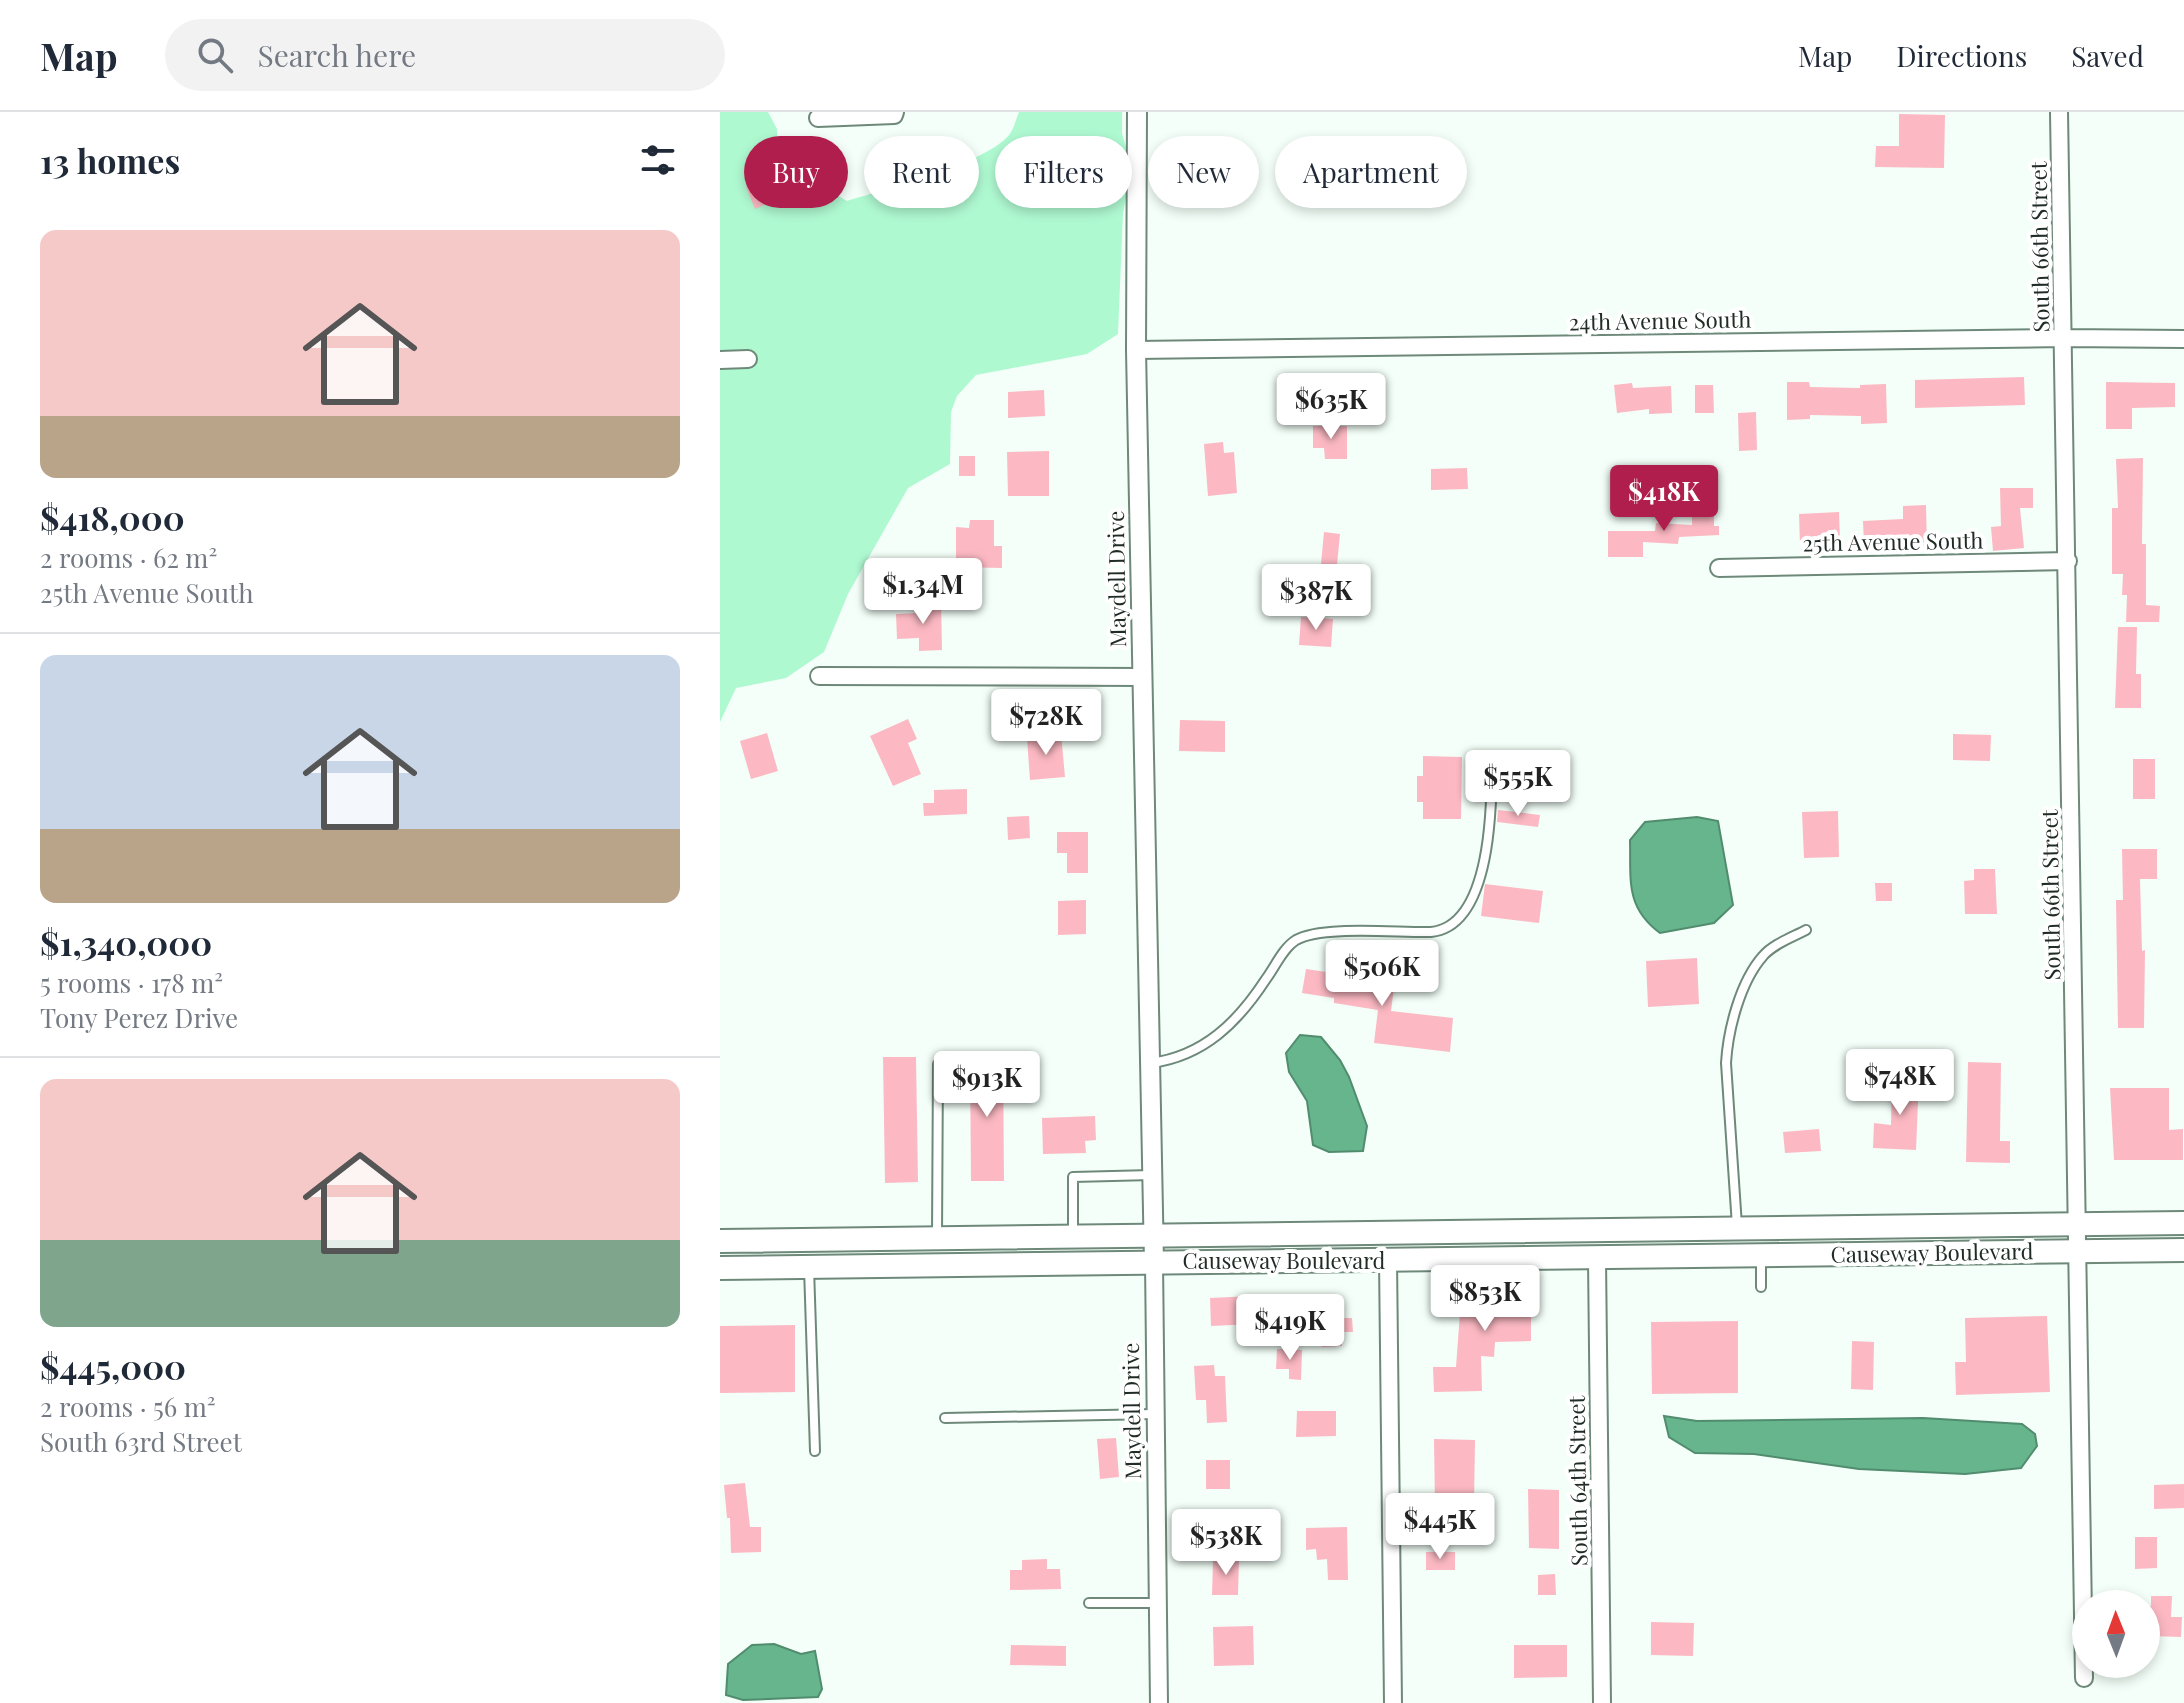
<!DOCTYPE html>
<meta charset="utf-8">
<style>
:root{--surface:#fff;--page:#f2f2f3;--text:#1f2937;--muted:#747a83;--line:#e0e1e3;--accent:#af1e4d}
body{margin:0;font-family:"Playfair Display",serif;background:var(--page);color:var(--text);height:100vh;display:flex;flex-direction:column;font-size:30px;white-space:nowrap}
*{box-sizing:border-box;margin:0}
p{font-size:26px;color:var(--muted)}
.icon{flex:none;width:44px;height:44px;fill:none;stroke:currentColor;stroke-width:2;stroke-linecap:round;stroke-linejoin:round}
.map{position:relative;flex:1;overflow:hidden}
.panel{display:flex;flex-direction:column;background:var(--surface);width:720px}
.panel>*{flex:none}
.guide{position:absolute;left:24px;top:24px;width:760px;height:72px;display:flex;gap:16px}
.needle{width:52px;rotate:359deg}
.fabs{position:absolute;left:1352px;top:1478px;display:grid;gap:16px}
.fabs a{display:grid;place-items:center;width:88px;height:88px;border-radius:50%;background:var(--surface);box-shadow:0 4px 12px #0003;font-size:40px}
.price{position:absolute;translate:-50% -68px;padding:0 18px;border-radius:8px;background:#fff;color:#222;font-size:26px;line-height:52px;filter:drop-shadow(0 2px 4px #0008)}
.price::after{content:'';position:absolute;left:50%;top:48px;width:24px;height:18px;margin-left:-12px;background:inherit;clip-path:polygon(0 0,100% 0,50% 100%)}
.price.active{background:var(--accent);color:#fff}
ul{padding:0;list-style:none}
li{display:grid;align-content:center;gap:16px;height:424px;padding:0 40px}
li+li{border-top:2px solid var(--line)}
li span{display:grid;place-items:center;height:248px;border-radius:16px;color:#555}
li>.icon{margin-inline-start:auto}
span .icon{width:144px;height:144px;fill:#fffc;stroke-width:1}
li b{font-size:34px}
h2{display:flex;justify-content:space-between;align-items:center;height:96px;padding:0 40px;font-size:34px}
.pill{padding:0 28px;border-radius:36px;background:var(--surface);box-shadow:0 4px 12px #0003;font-size:28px;line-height:72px}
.pill.active{background:var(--accent);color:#fff}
header{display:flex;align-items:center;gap:48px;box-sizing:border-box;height:112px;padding:0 40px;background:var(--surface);border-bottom:2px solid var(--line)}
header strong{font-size:38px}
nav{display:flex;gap:44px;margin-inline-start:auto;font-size:28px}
.search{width:560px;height:72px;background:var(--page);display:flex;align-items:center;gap:20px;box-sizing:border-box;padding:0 28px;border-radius:44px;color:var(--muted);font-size:30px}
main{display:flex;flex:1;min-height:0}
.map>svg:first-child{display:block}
.green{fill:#aff9d1}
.water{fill:#66b58d;stroke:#518c6e;stroke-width:2}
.building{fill:#fcb9c3}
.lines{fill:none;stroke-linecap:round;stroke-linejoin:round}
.service-casing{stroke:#6e897a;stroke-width:12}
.minor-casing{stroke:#6e897a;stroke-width:20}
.tertiary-casing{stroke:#6e897a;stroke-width:22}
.secondary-casing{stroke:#6e897a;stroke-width:26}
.service{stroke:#fff;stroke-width:8}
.minor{stroke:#fff;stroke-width:16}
.tertiary{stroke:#fff;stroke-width:18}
.secondary{stroke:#fff;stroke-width:22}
.labels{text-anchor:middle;stroke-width:8;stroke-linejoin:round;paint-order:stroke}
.street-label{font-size:22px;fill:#212c26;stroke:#fff}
</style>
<header>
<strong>Map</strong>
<div class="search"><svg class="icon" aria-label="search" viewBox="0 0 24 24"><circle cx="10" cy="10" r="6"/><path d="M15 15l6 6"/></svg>Search here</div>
<nav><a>Map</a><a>Directions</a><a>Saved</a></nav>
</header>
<main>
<section class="panel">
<h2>13 homes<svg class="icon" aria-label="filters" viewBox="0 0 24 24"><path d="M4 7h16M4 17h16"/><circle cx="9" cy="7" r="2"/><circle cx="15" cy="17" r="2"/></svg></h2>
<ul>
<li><span style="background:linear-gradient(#f6c9c9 75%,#b9a48a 0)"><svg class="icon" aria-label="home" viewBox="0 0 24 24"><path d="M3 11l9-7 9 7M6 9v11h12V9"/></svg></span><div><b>$418,000</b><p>2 rooms · 62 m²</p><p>25th Avenue South</p></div></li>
<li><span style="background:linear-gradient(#c9d6e8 70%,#b9a48a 0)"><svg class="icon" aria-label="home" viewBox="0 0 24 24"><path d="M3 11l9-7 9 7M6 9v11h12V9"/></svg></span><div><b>$1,340,000</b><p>5 rooms · 178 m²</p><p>Tony Perez Drive</p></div></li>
<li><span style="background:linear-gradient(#f6c9c9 65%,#7fa58c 0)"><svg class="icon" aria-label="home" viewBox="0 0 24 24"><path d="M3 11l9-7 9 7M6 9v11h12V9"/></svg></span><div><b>$445,000</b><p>2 rooms · 56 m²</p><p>South 63rd Street</p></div></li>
</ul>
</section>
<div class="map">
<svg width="1464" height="1591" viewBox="0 0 1464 1591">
<rect width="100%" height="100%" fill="#f3fff8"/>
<path class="green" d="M0,0H48L57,17L59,48L127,89C165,77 265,52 289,23C294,17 296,7 299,0H402V21L412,57L403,101L398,222L367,242L256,263L237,284L231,300L230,352L188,376L128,482L104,540L66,566L16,576L0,610Z"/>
<path class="water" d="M977,705L998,709L1013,793L994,811L940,821C905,795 911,768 910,728L925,710Z
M580,923L601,925L620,948L629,965L647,1014L643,1039L609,1040L593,1033L587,989L569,960L566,941Z
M944,1304L977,1309L1203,1306L1302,1312L1315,1322L1317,1334L1301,1356L1245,1362L1139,1357L1034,1342L975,1341L949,1325Z
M54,1532L81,1542L95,1539L102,1577L98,1585L23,1588L6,1583L8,1552L32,1533Z"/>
<path class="building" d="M1179,2L1225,3L1224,56L1155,55L1156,34H1179Z
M55,63L64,84L35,97L26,75Z
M1304,265L1305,293L1195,296V268Z
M1067,270H1089L1090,275L1140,276V273L1166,272L1167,311L1141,312V304L1090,303V307L1067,308Z
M1386,270L1455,271V295L1412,296V317H1386Z
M912,271L913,276L951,274L952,301L929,302V297L897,301L894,273Z
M975,273H993L994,301H975Z
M324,278L325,304L288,306V280Z
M1036,300L1037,338L1019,339L1018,301Z
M593,314H627V347H605L604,336H593Z
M503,330L504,341L514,340L517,381L488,384L484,332Z
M329,339V384H288L287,340Z
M239,344H255V364H239Z
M1423,346L1422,432H1426V493L1440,494L1439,510H1406L1407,483H1402L1403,462H1392V396H1398L1396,347Z
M747,356L748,377L711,378V357Z
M1280,376H1313V396H1300L1304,436L1273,439L1271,415L1281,414Z
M994,389V414H999V423L959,425L958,432L923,430V445H888V419H935L936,411L972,413V390Z
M1206,393L1207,435L1184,436V431L1144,433L1143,409L1183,407V394Z
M1119,400L1120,431L1080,433L1079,402Z
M250,408H274V434H282V456L236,455V415L249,416Z
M604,420L620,422L617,453L601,452Z
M199,489H221L222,538L199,539V526L177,527L176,502L199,501Z
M581,505L613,507L611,535L579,533Z
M1398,515H1417L1416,562H1421V596H1395Z
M188,607L197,627L188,631L201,662L173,674L150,624Z
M460,608L505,609V640L459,639Z
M47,621L58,659L31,667L20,629Z
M341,622L345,665L310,668L307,626Z
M1233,622L1271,623L1270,649L1233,648Z
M703,644L742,645L741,707H703V690H697V664H703Z
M1413,647H1435V687H1413Z
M247,677V702L204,704L203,691H214V678Z
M778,698L820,703L818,715L777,710Z
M1118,699L1119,745L1084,746L1082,700Z
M309,704L310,726L288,728L287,705Z
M337,720H368V761H347V741H337Z
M1402,737H1437V767H1420L1422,839L1425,838L1424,916H1398L1396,788H1403Z
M1254,757H1275L1277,802H1245L1244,769L1254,768Z
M1155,771H1172V789H1156Z
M765,772L823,779L819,811L761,804Z
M366,788V822L338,823V789Z
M977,846L979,892L928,895L926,849Z
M652,855L676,859L671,899L733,906L730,940L654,931L658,898L614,891V886L582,881L586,857L633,864L634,858L651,861Z
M163,945H196L198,1070L165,1071Z
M250,945H283L284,1069H251Z
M1248,950L1281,951L1280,1029H1290V1051L1246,1050Z
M1172,963L1199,965L1196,1038L1153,1036L1154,1011L1171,1013Z
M1390,976H1449V1018L1463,1017V1048H1394Z
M375,1004L376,1028L365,1029L366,1041L323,1042L322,1006Z
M1099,1017L1101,1039L1065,1041L1063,1020Z
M790,1173H811V1229L775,1230L774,1245L761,1244L762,1279L714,1280L713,1255H736L742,1174L790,1179Z
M532,1184L534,1212L491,1214L490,1186Z
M1327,1204L1330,1280L1236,1283L1235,1250H1246L1245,1206Z
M602,1206H632L633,1220H622V1234L602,1235Z
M1018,1209V1281L932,1282L931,1210Z
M75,1213V1280L0,1281V1214Z
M1132,1229L1154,1230L1153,1278L1131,1277Z
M557,1237L582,1238L581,1268L569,1267V1257H556Z
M494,1253L495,1264H505L507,1310L487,1311L486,1288H476L474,1254Z
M577,1299H616V1324L576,1325Z
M396,1326L399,1365L380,1367L377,1327Z
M714,1327L755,1328L754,1394H715Z
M486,1348H510V1377H486Z
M25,1371L30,1415H41V1440L11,1441L10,1406H7L4,1373Z
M1464,1372V1396L1434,1397V1373Z
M808,1377L839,1378V1437L809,1436Z
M627,1415L628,1468H608L607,1447L597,1448L596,1437L586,1438V1416Z
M1415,1425H1437V1456L1415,1457Z
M706,1440H735V1458H706Z
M327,1447V1457H340L341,1477L290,1478V1458H302V1448Z
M493,1447H519L518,1483H492Z
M835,1462L836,1483H818V1463Z
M1431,1484H1452L1451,1505H1462L1461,1525L1430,1524V1514H1426V1494H1431Z
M931,1510L974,1511L973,1544L931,1543Z
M533,1514L534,1553L494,1554L493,1515Z
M291,1533L346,1534V1554L290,1553Z
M794,1533H847V1565L794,1566Z"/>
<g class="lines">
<defs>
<path id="service" d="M431,951C484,944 518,910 546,867C555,855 563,836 576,828C602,813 679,821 711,820C772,814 772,691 772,646
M1017,1114L1006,951C1008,918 1020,870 1043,844C1053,832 1073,825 1086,818
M217,1123L218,952
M353,1124V1065L432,1063
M89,1156L95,1339
M1041,1175V1144
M225,1306L435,1302
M369,1491H437"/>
<path id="minor" d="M1339,0L1364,1566
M98,6L174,3L175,0
M416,238L1343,226L1464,227
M0,248L28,247
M999,456L1348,449
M99,564L423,565
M877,1147L882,1591
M668,1148L673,1591
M434,1150L439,1591"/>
<path id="tertiary" d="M417,0L416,238L434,1150"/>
<path id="secondary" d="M0,1129L1464,1111
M0,1156L1464,1138"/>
</defs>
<use href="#service" class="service-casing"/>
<use href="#minor" class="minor-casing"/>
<use href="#tertiary" class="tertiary-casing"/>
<use href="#secondary" class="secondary-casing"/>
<use href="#service" class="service"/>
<use href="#minor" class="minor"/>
<use href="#tertiary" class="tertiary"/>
<use href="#secondary" class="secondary"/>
</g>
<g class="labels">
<g class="street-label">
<text transform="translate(1320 135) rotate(-91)" y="8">South 66th Street</text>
<text transform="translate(940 209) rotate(-1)" y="8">24th Avenue South</text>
<text transform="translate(1173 430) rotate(-1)" y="8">25th Avenue South</text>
<text transform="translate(397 467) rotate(-91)" y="8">Maydell Drive</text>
<text transform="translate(1331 783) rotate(-91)" y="8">South 66th Street</text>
<text transform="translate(1212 1141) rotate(-1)" y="8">Causeway Boulevard</text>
<text x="564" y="1157">Causeway Boulevard</text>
<text transform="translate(412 1299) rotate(-91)" y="8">Maydell Drive</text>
<text transform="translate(858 1369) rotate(-91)" y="8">South 64th Street</text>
</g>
</g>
</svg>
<div class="fabs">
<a><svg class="needle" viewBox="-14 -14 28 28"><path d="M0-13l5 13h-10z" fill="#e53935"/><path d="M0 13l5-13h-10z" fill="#747a83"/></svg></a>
</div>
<b class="price" style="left:611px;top:329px">$635K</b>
<b class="price active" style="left:944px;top:421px">$418K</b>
<b class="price" style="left:203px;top:514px">$1.34M</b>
<b class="price" style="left:596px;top:520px">$387K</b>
<b class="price" style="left:326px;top:645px">$728K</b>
<b class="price" style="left:798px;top:706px">$555K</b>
<b class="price" style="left:662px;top:896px">$506K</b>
<b class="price" style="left:1180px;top:1005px">$748K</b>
<b class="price" style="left:267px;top:1007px">$913K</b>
<b class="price" style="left:765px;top:1221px">$853K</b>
<b class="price" style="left:570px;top:1250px">$419K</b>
<b class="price" style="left:720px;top:1449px">$445K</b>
<b class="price" style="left:506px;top:1465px">$538K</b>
<div class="guide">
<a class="pill active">Buy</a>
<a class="pill">Rent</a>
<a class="pill">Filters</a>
<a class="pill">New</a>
<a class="pill">Apartment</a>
</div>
</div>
</main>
